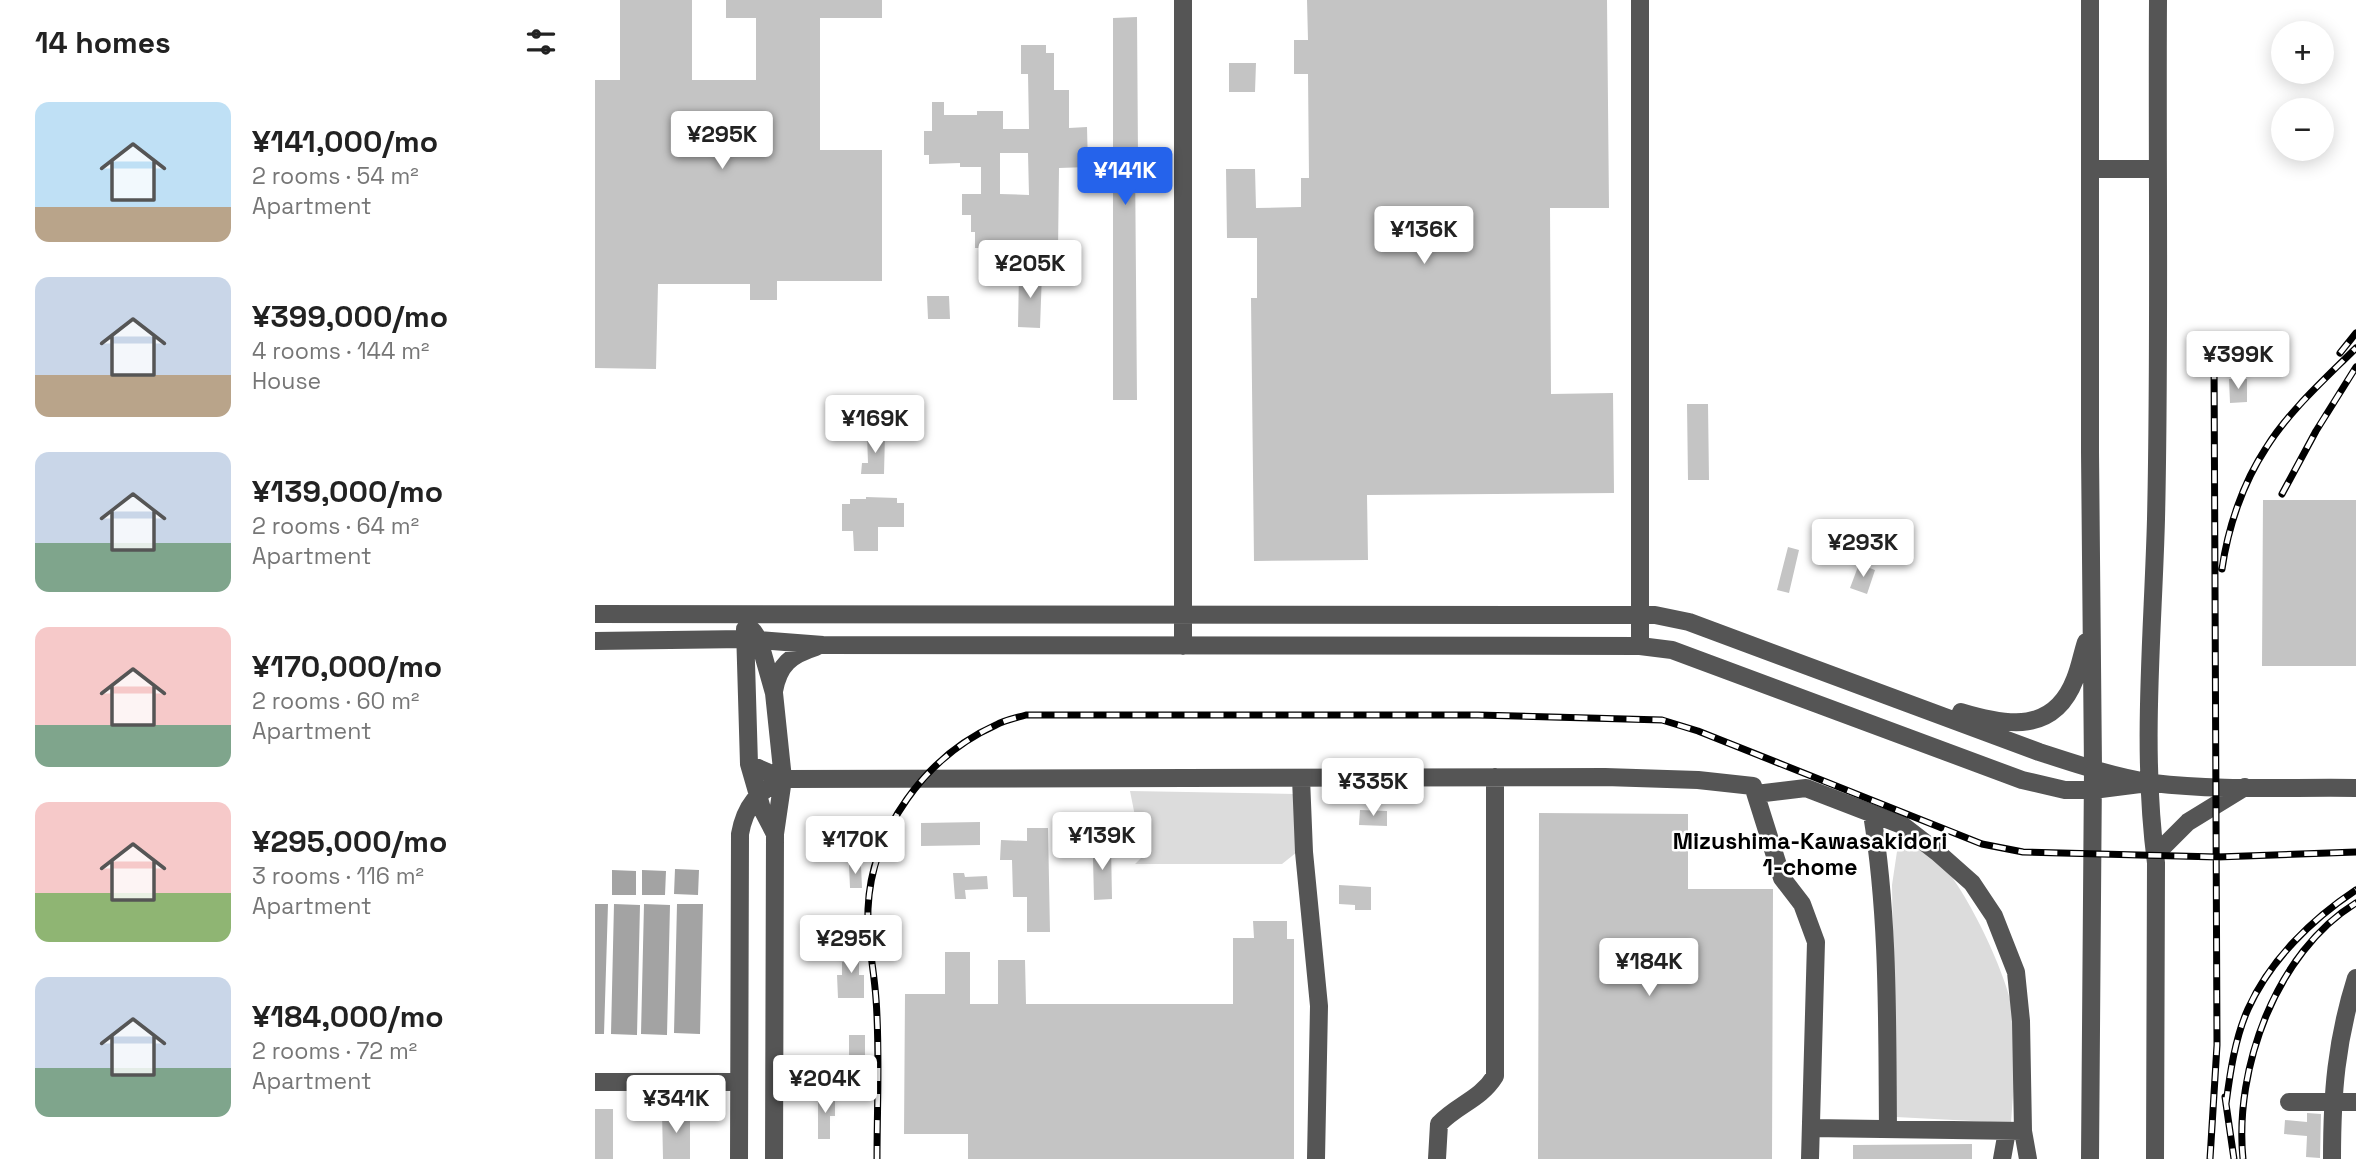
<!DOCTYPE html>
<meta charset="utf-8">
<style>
:root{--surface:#fff;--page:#f2f2f2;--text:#222;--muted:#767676;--accent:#2563eb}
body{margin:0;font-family:"Space Grotesk",sans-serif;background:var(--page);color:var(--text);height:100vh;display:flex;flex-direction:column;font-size:26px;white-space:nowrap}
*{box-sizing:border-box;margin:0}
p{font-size:23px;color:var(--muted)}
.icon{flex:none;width:38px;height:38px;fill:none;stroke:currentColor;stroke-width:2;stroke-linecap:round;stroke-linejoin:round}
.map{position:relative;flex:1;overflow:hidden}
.details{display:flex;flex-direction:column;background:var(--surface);width:595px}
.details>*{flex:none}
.controls{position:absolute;left:1676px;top:21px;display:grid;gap:14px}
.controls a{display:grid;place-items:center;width:63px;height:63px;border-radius:50%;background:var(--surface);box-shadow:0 4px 18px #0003;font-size:35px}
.price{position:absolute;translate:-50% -60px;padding:0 16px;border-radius:7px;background:#fff;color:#222;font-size:23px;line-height:46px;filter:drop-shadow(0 2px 4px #0008)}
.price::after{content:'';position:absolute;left:50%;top:42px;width:21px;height:16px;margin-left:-10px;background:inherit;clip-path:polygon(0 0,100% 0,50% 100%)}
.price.on{background:var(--accent);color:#fff}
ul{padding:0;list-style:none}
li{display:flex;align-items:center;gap:21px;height:175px;padding:0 35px}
li span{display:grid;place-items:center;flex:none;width:196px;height:140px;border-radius:14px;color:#555}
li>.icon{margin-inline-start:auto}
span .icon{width:84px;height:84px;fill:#fffc;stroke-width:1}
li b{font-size:30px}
h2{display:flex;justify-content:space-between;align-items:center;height:84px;padding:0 35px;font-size:30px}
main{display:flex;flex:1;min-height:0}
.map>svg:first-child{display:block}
.green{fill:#dcdcdc}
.water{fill:#a3a3a3}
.building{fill:#c4c4c4;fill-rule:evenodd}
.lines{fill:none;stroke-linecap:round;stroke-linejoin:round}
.minor{stroke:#555;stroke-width:18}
.rail-casing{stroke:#000;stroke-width:7}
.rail{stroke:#fff;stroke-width:4.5;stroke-dasharray:13;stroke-linecap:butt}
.labels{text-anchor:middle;stroke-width:5;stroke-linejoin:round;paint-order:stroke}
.neighbourhood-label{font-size:23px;font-weight:bold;fill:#000;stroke:#fff}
</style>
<main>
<section class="details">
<h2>14 homes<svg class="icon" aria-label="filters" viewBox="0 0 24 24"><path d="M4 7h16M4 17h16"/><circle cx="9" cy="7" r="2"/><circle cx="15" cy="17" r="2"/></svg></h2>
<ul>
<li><span style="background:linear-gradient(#bfe0f5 75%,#b9a48a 0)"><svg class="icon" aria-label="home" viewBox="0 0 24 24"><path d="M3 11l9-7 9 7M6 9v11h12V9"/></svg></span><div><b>¥141,000/mo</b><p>2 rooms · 54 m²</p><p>Apartment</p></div></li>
<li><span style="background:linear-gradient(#c9d6e8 70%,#b9a48a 0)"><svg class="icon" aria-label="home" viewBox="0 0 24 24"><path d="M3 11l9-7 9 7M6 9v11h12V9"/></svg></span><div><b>¥399,000/mo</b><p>4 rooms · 144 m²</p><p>House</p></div></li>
<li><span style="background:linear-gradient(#c9d6e8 65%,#7fa58c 0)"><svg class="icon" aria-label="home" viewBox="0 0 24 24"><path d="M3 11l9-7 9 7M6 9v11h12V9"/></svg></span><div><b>¥139,000/mo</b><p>2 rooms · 64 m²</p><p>Apartment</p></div></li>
<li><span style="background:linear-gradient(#f6c9c9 70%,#7fa58c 0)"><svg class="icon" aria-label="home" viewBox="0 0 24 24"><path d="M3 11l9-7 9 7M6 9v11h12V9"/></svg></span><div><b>¥170,000/mo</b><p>2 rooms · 60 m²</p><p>Apartment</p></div></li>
<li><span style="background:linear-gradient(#f6c9c9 65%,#8fb573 0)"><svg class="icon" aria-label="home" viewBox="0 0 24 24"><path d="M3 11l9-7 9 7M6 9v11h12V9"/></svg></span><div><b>¥295,000/mo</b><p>3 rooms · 116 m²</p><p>Apartment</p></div></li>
<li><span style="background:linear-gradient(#c9d6e8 65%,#7fa58c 0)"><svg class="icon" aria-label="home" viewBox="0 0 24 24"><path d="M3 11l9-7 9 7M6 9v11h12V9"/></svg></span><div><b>¥184,000/mo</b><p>2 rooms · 72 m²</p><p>Apartment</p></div></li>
</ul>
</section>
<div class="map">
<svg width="1761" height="1159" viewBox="0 0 1761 1159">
<rect width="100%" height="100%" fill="#fff"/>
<path class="green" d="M535,791L700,794L702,852L687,864H540L554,850L551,824L540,816Z
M1304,838C1313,842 1326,844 1334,850C1367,878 1418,982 1420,1026C1422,1058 1418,1091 1416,1123L1301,1117L1297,885Z"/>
<path class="water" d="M80,869L104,870L103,895L79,894Z
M17,870L41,871V895H17Z
M47,870L71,871L70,895H47Z
M0,904H13L9,1034H0Z
M19,904L45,905L42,1035L16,1034Z
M49,904L75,905L72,1035L46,1034Z
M82,904H108L105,1034L79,1033Z"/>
<path class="building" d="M25,0H97V80H161V18H131V0H287V18H225V150H287V281H182V300H155V284H63L61,369L0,368V80H25Z
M712,0H1012L1014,208H955L956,394L1018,393L1019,493L772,495L773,560L659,561L656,298H662V238H632L631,169H660L661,208L706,207V178H714L713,74H699V40H713Z
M542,17L543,158H540L542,400H518V18Z
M426,45H451V53H459V90H474V128L492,127L493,167L464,168L463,251H404V248H380V232H376V215H367V194H386V167H365V163L334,164V155H329V131H337V102H349V115H382V111H408V129H434L433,74H426ZM405,153H433L434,195L405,194Z
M634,63H661L660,92H634Z
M424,272H447L445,328L423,327Z
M332,296H354L355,319H333Z
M1634,379H1652V402L1635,403Z
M1092,404H1113L1114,480H1093Z
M272,434H290L289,474H266L267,463H273Z
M271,497L302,498V503H309V527H283V551H259L258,531H247V504H255V499H271Z
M1668,500H1761V666H1667Z
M1193,547L1204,550L1194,593L1182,590Z
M1264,564L1280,570L1272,594L1255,588Z
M765,810L792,811V826L764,825Z
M944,813L1093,814V889H1178L1177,1159H943Z
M385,822V845L326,846V823Z
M432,828H453L455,932H432V897H418L417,860H405L406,840L432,841Z
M496,846H516L517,899L499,900L498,858H496Z
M254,865H266L267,888H255Z
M358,873H369L370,877L392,876L393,889L370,890L371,899H360Z
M744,885L776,887V910H760V905L744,904Z
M658,921H692V939H699V1159H373V1134H309L310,994H350V952H375V1004H403V960H430L431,1004H638V938H659Z
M252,941L264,942V975H269V998H243L242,975H247V962H252Z
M254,1035H270V1088H254Z
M223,1095H240V1116H235V1139H223Z
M0,1109H18V1159H0Z
M67,1111H95V1159H68Z
M1712,1113L1726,1114L1725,1158L1711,1157L1712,1136L1689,1134L1690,1120L1712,1122Z
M1377,1144V1159H1258V1145Z"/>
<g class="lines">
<path class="minor" d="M1495,169H1562
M0,614L1060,615L1094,622L1444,752C1481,764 1519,777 1558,783C1625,791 1694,787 1761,788
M150,629L154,764L167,809L180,834
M158,631L164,640L179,693L188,779L180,834L179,1159
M0,641L150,639L228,645L1045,646L1077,650L1427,780L1470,790H1498L1545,784
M588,646V0
M1045,646V0
M179,691C184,664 196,655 221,647
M1366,712C1412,726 1459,734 1480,679C1485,667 1487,654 1491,642
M154,764L188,779L1010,777L1103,780L1158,786L1187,878L1207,904L1221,942L1215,1159
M706,778L709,852L724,1006L721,1159
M1161,794L1211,788L1307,825L1342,852L1377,883L1399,916L1421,972L1426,1021L1428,1131L1433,1159
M1277,814C1294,919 1292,1023 1293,1129
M1560,855L1593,822L1650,787
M0,1082H144
M1694,1102H1761
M1216,1128L1428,1131
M144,1159L145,834C150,806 163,791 188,779
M842,1159L844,1124C863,1104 885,1100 900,1076V777
M1407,1159L1412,1131
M1495,1159L1498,769L1495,452V0
M1560,1159L1561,863C1546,749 1558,633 1561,519C1565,346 1562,173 1563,0
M1737,1159C1737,1094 1741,1041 1761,978"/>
<defs>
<path id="rail" d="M1745,353L1761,333
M1687,494L1721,431L1761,367
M1627,569C1633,527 1648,483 1671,448C1694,411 1730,379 1761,348
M1630,1097L1639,1159
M1631,1104C1635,1073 1640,1038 1653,1009C1675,960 1717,919 1761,890
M282,1159C282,1106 285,1052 281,999C279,969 272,939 273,909C276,831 331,756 401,725C410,720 421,718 431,715H883L1067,720L1103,731L1387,844L1428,852L1622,857L1761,852
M1615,1159L1622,1045L1619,357
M1648,1159C1639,1069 1681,952 1761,903"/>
</defs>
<use href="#rail" class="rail-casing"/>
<use href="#rail" class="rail"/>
</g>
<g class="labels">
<g class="neighbourhood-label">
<text x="1215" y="849">Mizushima-Kawasakidori<tspan x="1215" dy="26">1-chome</tspan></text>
</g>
</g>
</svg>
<div class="controls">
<a>+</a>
<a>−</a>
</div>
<b class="price" style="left:127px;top:171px">¥295K</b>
<b class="price on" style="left:530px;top:207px">¥141K</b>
<b class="price" style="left:829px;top:266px">¥136K</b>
<b class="price" style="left:435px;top:300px">¥205K</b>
<b class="price" style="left:1643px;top:391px">¥399K</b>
<b class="price" style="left:280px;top:455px">¥169K</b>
<b class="price" style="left:1268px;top:579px">¥293K</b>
<b class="price" style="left:778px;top:818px">¥335K</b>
<b class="price" style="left:507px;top:872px">¥139K</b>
<b class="price" style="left:260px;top:876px">¥170K</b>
<b class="price" style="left:256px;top:975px">¥295K</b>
<b class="price" style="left:1054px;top:998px">¥184K</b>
<b class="price" style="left:230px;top:1115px">¥204K</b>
<b class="price" style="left:81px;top:1135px">¥341K</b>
</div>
</main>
